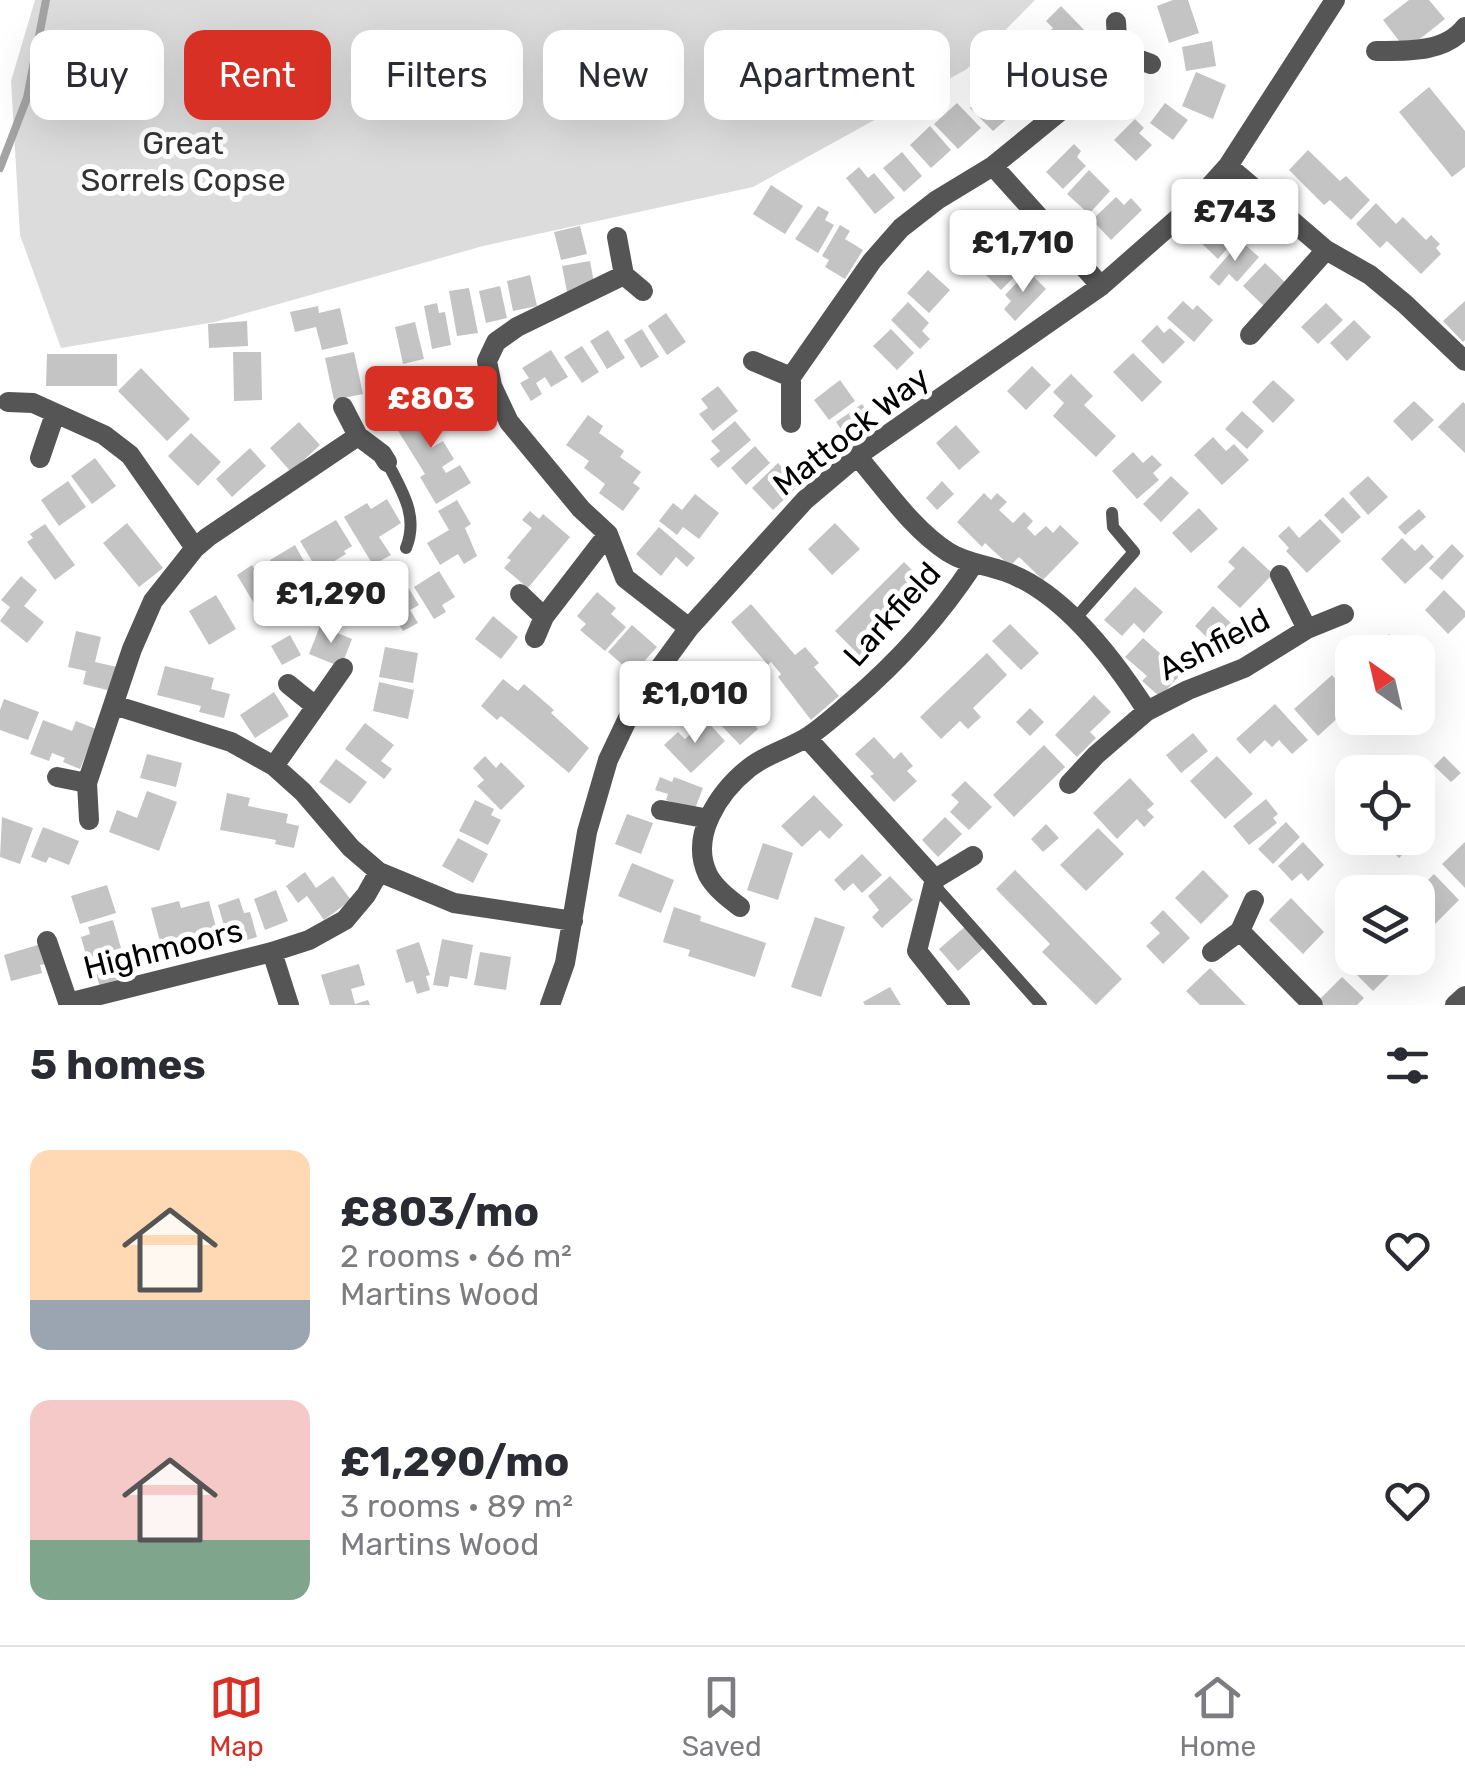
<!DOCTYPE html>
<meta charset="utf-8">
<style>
:root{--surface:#fff;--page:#f2f2f3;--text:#2b2b33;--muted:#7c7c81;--line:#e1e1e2;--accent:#d93025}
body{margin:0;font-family:Rubik,sans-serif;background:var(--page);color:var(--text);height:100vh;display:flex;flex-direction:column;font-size:38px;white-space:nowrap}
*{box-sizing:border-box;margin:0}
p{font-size:32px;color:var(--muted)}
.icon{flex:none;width:55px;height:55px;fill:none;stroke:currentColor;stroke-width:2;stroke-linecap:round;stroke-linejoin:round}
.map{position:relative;height:1005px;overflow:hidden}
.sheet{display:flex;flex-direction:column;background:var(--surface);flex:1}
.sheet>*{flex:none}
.hud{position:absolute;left:30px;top:30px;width:1405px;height:90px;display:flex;gap:20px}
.needle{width:65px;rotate:326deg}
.tools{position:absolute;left:1335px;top:635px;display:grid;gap:20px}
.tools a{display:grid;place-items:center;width:100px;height:100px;border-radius:20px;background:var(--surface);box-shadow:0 10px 40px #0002;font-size:50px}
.price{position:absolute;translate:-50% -85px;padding:0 22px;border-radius:10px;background:#fff;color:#222;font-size:32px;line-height:65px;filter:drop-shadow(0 2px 5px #0008)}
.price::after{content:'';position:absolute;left:50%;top:60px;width:30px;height:22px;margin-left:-15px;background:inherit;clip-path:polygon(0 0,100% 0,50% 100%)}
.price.active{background:var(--accent);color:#fff}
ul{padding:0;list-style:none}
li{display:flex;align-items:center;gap:30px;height:250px;padding:0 30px}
li span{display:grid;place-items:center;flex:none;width:280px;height:200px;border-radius:20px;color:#555}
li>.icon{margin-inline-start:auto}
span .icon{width:120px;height:120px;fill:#fffc;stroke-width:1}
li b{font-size:42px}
h2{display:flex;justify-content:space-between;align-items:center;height:120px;padding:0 30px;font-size:42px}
.tag{padding:0 35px;border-radius:20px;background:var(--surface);box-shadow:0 10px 40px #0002;font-size:35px;line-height:90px}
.tag.active{background:var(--accent);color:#fff}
.tabs{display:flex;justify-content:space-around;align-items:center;height:140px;border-top:2px solid var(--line);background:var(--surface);font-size:28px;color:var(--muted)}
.tabs a{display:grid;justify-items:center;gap:5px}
.tabs .active{color:var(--accent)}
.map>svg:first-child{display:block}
.green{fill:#dcdcdc}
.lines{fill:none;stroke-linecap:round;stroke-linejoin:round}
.stream{stroke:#a3a3a3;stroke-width:8}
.building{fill:#c4c4c4}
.service{stroke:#555;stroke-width:12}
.minor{stroke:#555;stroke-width:20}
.labels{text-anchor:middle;stroke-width:10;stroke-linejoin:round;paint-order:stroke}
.park-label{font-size:32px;fill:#333;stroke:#fff}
.street-label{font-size:32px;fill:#000;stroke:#fff}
</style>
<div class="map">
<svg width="1465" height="1005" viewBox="0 0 1465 1005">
<rect width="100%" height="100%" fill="#fff"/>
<path class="green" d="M35,0H1035L967,69L753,187L483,246L215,322L61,348L20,235L11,81Z"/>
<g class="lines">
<path class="stream" d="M0,168L27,98L46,0"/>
</g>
<path class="building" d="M1173,0H1188L1199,33L1169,43L1157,6Z
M1409,0H1429L1445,19L1406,50L1383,20Z
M1061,6L1091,37L1067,61L1044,37L1053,28L1046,21Z
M1212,41L1216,66L1186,71L1182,47Z
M1044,45L1067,70L1044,91L1031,77L1038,70L1029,60Z
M1017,68L1039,92L1019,111L997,88Z
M1196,72L1226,85L1213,119L1182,106Z
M1429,87L1465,131V167L1452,177L1399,112Z
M986,92L1010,116L993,131L970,108Z
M957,103L981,128L958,149L934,124Z
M1165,103L1188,120L1173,140L1150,123Z
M1135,119L1144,128L1139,133L1152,145L1136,161L1114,140Z
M930,126L951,150L931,168L910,145Z
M1074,144L1081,151L1077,157L1086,166L1063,189L1046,172Z
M1308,150L1340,181L1346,176L1370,200L1351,220L1330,200L1324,205L1289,170Z
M902,152L922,176L904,192L883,168Z
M859,167L868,178L874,173L895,198L875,214L846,178Z
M1089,170L1110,191L1089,214L1067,194Z
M771,185L803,206L785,234L753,214Z
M1116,197L1124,205L1131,198L1142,210L1111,240L1092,220Z
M1376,203L1396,224L1403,217L1426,240L1431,235L1440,244L1436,248L1441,254L1421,274L1387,241L1380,248L1356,224Z
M818,206L829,212L825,220L834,225L818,253L795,239Z
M1219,214L1240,234L1218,259L1196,238Z
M975,220L997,240L973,265L952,246Z
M840,225L850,231L845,239L863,250L845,279L825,267L829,260L822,256Z
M580,226L587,254L561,260L554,232Z
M1241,241L1259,257L1237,282L1229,274L1219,286L1209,277Z
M1004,244L1025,266L1001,290L986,275L993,268L986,261Z
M590,261L595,288L567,292L562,266Z
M1265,263L1288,285L1266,308L1243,286Z
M928,270L950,290L929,313L907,293Z
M1028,271L1046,289L1015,321L1004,309L1011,301L1005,295Z
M530,275L537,306L513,311L507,281Z
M500,286L507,318L486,323L479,291Z
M469,288L478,333L457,336L449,291Z
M1183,301L1193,310L1197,305L1213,320L1194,342L1167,318Z
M1465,301V340L1463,342L1443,321Z
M908,302L929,323L922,331L930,339L920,349L891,320Z
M437,303L439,313L445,312L451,345L432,349L424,306Z
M1326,303L1343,320L1318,344L1301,327Z
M318,306L319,313L340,308L348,344L322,350L316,327L295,332L290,312Z
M666,313L686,342L667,355L648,326Z
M1354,320L1371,337L1347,361L1330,343Z
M247,321L248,346L209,348L208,324Z
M415,322L424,359L403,364L395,327Z
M1157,325L1164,333L1170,328L1185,342L1163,364L1141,341Z
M642,329L659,357L641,368L624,340Z
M891,329L914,353L897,370L873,346Z
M608,330L625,358L607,369L590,341Z
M582,346L599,372L582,383L564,357Z
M551,350L568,377L551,387L545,377L536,383L542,394L531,401L520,383L529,378L522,368Z
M233,352H261L262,400L234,401Z
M354,352L363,394L334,400L325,358Z
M1133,353L1162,382L1142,402L1113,372Z
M47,354H117V386H46Z
M1032,366L1051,385L1026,410L1007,391Z
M141,368L190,419L167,441L118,391Z
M1071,374L1093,396L1084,405L1116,436L1096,457L1053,416L1064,403L1053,392Z
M840,380L855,401L829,420L814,400Z
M1273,380L1295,400L1273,423L1252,402Z
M718,386L738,411L713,431L699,414L708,408L701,399Z
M1414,401L1434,420L1412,441L1393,421Z
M421,402L428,413L437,408L449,427L427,441L431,448L443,441L454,459L442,467L446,473L460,465L471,483L436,504L420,477L425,474L392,421Z
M1463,402L1465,404V453L1438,427Z
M862,404L877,424L850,442L836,422Z
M1242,411L1264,431L1247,449L1225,429Z
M588,415L603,426L599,433L624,451L620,457L641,472L633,483L640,488L623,511L599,493L605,484L584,468L589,461L566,445Z
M735,421L751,440L718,468L710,459L720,451L711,441Z
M299,422L320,445L291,472L270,448Z
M956,425L980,452L959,470L936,443Z
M191,433L221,462L198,486L168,456Z
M1213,437L1226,451L1234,444L1249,460L1222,485L1194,455Z
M755,446L770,463L746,485L731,468Z
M250,448L266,466L232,497L216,479Z
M1133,452L1143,463L1152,455L1162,465L1153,473L1159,480L1137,499L1112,471Z
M95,458L116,486L92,504L71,476Z
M778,463L799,485L773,510L752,488Z
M1171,476L1189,493L1161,522L1143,504Z
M1368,476L1388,497L1368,515L1349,493Z
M68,481L86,507L59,526L41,500Z
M942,481L954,494L937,510L926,498Z
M984,493L991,500L997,493L1007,502L999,510L1013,523L1024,512L1033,521L1027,528L1035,536L1046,526L1053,533L1060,525L1079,543L1043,580L1019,557L1010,566L985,543L982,547L957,522Z
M695,494L719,513L699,539L683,527L677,535L659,521L673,503L682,510Z
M1343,497L1361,517L1342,534L1324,515Z
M387,499L401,523L379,537L391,555L373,565L344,517L367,503L371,509Z
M457,500L471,524L465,528L477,556L464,564L458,554L440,565L427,543L449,530L438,511Z
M1199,508L1218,529L1191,553L1172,533Z
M1419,509L1426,517L1405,535L1398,527Z
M530,511L539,519L543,514L570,537L528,588L504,568L511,560L507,558L532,528L522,520Z
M1320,519L1341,541L1307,573L1286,551L1289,548L1278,536L1289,526L1299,538Z
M336,520L352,546L344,551L346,554L318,571L300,541Z
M127,523L163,568L139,587L103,543Z
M835,523L860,549L832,575L808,549Z
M45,524L75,565L55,580L27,542L33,538L30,534Z
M659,527L695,558L687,567L676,557L661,576L636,554Z
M1402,538L1415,551L1422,544L1434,557L1405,584L1381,559Z
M1452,544L1464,556L1442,580L1429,568Z
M295,545L310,572L296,580L301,589L290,595L270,560Z
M1243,546L1273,574L1240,608L1217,587L1235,568L1228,562Z
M904,562L922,580L902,600L911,609L862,658L835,631Z
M252,565L256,572L265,567L286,601L272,609L266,599L255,605L237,575Z
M439,571L455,597L442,605L446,612L434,619L414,587Z
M371,574L383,594L404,581L419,605L410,610L418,623L403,631L395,618L385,625L372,604L366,608L353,586Z
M21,576L37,590L24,606L44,622L27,643L0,621L10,607L1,600Z
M1135,587L1163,612L1144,633L1134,623L1122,636L1104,620Z
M1444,590L1465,611V617L1448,634L1425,610Z
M597,592L616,608L611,614L626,627L605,651L580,630L586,624L577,616Z
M216,595L236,629L209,645L189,611Z
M751,604L795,655L805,647L819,663L814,667L839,696L811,720L778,677L781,674L771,662L768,665L731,622Z
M1213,606L1236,628L1217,647L1195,626Z
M493,616L518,637L501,659L475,639Z
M1010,624L1039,653L1021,670L992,641Z
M632,625L657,647L633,674L608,652Z
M320,626L352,639L341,667L309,654Z
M76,631L101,637L95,662L117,667L111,691L83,684L86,671L68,667Z
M1389,634L1405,652H1368Z
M290,635L301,655L282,665L271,646Z
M1143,638L1182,673L1160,697L1142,681L1147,676L1125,657Z
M385,647L418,653L413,683L379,677Z
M987,653L1007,675L973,708L981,717L968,729L960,721L941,739L920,717Z
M165,666L214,678L211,689L230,694L224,718L199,712L201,706L157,695Z
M1332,675L1352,698V705L1318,736L1294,709Z
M503,679L518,691L524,684L554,710L551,713L589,748L569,773L501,716L497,720L481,706Z
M379,682L414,690L408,719L373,711Z
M274,692L289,716L255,738L240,715Z
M1094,695L1111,712L1090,732L1096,738L1077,757L1055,735Z
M4,699L39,712L28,740L0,730V710Z
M1275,704L1308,740L1292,754L1279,740L1272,747L1265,740L1250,754L1236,739Z
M736,705L758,729L740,745L718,722Z
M1030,708L1044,722L1030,736L1016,722Z
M43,720L72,731L76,721L96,729L80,769L63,762L65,758L52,753L49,761L30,754Z
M706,720L725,741L691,773L664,745L678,732L685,739Z
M365,723L394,745L381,761L392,769L384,779L345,749Z
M1193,733L1208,751L1181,773L1166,755Z
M874,737L894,759L901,752L913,766L907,771L917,781L894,802L870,776L874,774L855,754Z
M1044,745L1065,767L1014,817L993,795Z
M147,754L182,763L176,787L140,778Z
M485,756L496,768L501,762L525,786L501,810L477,786L484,780L473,768Z
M1217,756L1253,794L1225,819L1190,781Z
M1444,756L1461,773L1451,782L1434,766Z
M336,759L367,782L350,804L319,782Z
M660,777L672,782L674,777L703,788L694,811L666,800L668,794L655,790Z
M1130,778L1154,804L1147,810L1154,817L1144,827L1137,819L1117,839L1093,813Z
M965,781L992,807L969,830L950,812L959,802L951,795Z
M147,791L177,802L159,851L109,832L117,810L137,818Z
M227,793L250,798L248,806L288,814L286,823L299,826L294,848L275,844L276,840L220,830Z
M814,795L843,825L829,839L820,830L802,847L781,826Z
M1266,799L1278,814L1273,818L1277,823L1249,845L1233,826Z
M475,800L494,809L491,815L501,820L488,845L459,831Z
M627,814L653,823L641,854L615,844Z
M2,817L33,828L20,864L0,857Z
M945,817L962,834L938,857L922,840Z
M1286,822L1300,837L1273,864L1258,849Z
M1046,824L1059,838L1043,852L1031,839Z
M43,827L79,841L69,865L49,857L46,863L31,857Z
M1098,828L1124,854L1086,891L1060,865Z
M458,838L488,854L473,883L442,866Z
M1379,838H1405L1412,845L1399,858Z
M1303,842L1324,865L1308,881L1301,873L1292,881L1278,866Z
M1465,842V888L1442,864Z
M763,843L793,853L778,900L747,890Z
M862,854L882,875L862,893L853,883L844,891L834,880Z
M632,863L674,880L661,913L618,896Z
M1015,870L1122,979L1096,1005L1042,952L1050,944L996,889Z
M1203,870L1229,896L1201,924L1175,898Z
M305,872L316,888L333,876L351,900L324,920L307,896L298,903L286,886Z
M1434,874L1459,900L1431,928L1418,914V890Z
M890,876L913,900L882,928L872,917L879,910L868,896Z
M107,885L116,913L80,924L71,896Z
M276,890L288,921L265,930L254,899Z
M239,898L244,913L250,912L257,937L237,943L236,937L228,939L218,905Z
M1291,898L1324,932L1303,954L1269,920Z
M179,901L181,908L209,901L219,938L163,953L151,908Z
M674,907L701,916L700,921L766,943L755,977L688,956L690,950L663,942Z
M1163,910L1190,938L1163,964L1146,946L1160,933L1150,923Z
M815,917L845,927L821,997L791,987Z
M113,920L121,948L87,958L81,937L90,934L88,927Z
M967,925L985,947L958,971L939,949Z
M442,939L473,945L467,979L450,976L448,987L433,985Z
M419,942L430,975L426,976L430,990L417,994L413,981L406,983L396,950Z
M41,944L46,964L40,965L42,973L11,981L4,955Z
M135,947L138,957L103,968L100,957Z
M480,952L511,957L506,990L474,985Z
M1354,958H1387L1397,967L1373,991L1347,965Z
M359,964L365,985L351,989L355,1004L368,1000L370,1005H330L321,975Z
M124,965L131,989L103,997L96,974Z
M1210,968L1246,1005H1200L1186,991Z
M1342,977L1364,998L1357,1005H1324L1319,1000Z
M890,987L901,1005H865L863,1002Z"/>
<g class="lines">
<path class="service" d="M387,462C402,491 419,516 406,548
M1074,620L1134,552L1113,527L1112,513
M934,885L1041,1005"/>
<path class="minor" d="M1116,22L1118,52L1151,64
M1376,51C1406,51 1445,53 1465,27
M993,166L1101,286
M1228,166L1326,250L1370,275L1405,304L1465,361
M617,237L624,275L643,291
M624,275L517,327L496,342L487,361L492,386L509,422L581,509L608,534L625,578L689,628
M1250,335L1326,250
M753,361L791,377
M8,402L33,403L104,435L130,455L195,548
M343,407L358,436L382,454L387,462
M791,423V377L872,261L901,228L937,200L993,166L1069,104L1118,52
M857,456C885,488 912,529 948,552C967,564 985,564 1006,572C1065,593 1115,661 1147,711
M40,458L55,414
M1280,575L1307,629
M520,594L544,617
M535,638L544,617L608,534
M288,684L314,705
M114,705L231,742L274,766L303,792L351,848L379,872L454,903L573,921
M807,738L935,879
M274,766L343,668
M57,777L87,783
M1069,784L1096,755L1147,711L1188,690L1244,668L1307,629L1344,614
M661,810L709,819
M89,820L87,783L132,649L153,601L195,548L208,537L358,436
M740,907C728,898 715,888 708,875C689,836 719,792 749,768C766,754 791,748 809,736C824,726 838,713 851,702C899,661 938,618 973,565
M1240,931L1313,1005
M47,941L69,1005
M272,952L289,1005
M1212,952L1240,931L1254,900
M68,1003L272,952L309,940L345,920L366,895L379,872
M550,1005L565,963L587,832L608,760L637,699L689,628L805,500L857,456L1101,286L1192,206L1228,166L1335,0
M960,1005L917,951L935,879L973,856
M1455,1005L1465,996"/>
</g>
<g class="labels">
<g class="park-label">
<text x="183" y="154">Great<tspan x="183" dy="37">Sorrels Copse</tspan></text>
</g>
<g class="street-label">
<text transform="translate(851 431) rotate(-38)" y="11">Mattock Way</text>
<text transform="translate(892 614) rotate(-48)" y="11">Larkfield</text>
<text transform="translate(1214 644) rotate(-27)" y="11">Ashfield</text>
<text transform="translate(163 949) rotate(-14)" y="11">Highmoors</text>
</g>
</g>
</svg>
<div class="tools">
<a><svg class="needle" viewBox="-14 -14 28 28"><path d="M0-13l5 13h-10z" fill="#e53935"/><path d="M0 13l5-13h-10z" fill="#7c7c81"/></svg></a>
<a><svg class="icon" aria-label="locate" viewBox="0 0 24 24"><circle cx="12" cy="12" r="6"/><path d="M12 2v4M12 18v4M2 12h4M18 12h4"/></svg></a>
<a><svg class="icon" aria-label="layers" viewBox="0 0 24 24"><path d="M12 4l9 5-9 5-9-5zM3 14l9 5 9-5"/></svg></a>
</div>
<b class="price" style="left:1235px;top:264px">£743</b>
<b class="price" style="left:1023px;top:295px">£1,710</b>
<b class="price active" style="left:431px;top:451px">£803</b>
<b class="price" style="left:331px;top:646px">£1,290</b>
<b class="price" style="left:695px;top:746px">£1,010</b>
<div class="hud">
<a class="tag">Buy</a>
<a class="tag active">Rent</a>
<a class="tag">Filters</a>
<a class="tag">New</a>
<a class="tag">Apartment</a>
<a class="tag">House</a>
</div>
</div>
<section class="sheet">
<h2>5 homes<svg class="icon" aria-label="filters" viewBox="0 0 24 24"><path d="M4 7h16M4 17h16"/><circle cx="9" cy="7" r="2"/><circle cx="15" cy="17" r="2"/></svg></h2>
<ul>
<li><span style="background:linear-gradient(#ffd9b3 75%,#9aa5b1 0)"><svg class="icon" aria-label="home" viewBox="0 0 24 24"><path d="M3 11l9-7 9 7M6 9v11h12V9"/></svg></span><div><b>£803/mo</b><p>2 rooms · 66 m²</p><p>Martins Wood</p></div><svg class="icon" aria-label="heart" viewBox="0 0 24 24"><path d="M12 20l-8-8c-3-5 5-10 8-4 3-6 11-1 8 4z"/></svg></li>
<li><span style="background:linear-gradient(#f6c9c9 70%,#7fa58c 0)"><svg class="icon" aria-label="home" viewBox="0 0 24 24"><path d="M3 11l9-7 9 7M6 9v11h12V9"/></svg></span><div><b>£1,290/mo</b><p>3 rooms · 89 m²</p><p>Martins Wood</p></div><svg class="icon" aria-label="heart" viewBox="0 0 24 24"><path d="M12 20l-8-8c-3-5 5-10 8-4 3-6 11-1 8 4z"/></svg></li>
</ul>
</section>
<nav class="tabs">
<a class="active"><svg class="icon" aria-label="map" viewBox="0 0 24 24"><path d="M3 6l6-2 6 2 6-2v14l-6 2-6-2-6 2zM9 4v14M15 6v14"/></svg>Map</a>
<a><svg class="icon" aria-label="saved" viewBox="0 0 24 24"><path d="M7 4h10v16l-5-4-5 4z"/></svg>Saved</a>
<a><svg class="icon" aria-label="home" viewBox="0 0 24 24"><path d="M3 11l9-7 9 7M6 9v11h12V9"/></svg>Home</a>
</nav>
